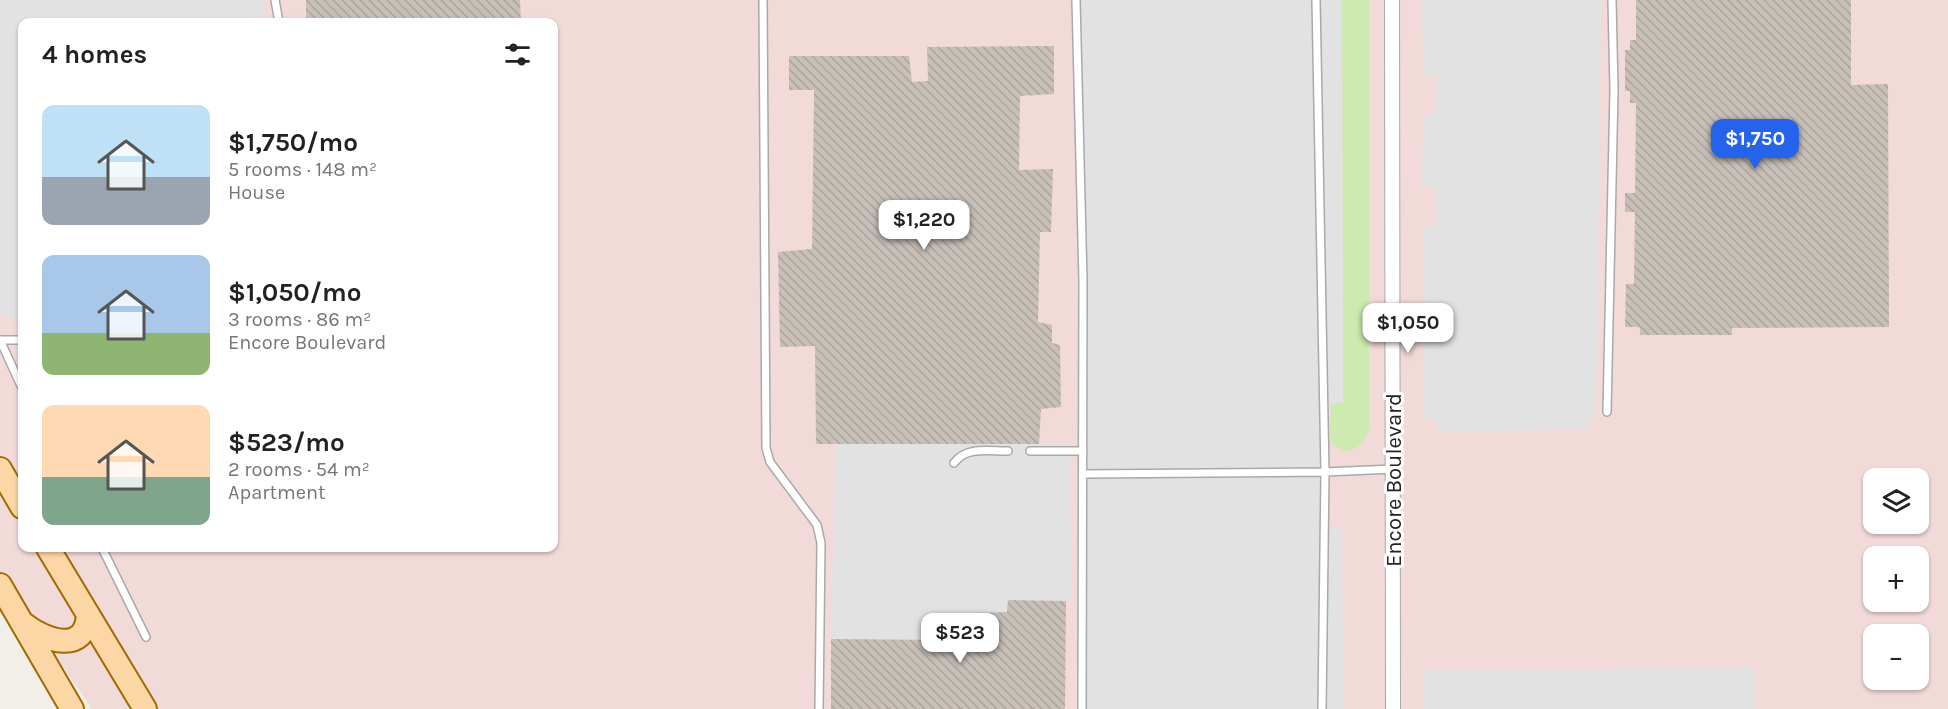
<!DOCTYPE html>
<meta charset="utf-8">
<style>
:root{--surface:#fff;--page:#f6f6f6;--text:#222;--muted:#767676;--accent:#2563eb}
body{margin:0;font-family:Karla,sans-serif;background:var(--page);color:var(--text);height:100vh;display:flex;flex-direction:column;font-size:22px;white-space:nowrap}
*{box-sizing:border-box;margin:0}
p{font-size:20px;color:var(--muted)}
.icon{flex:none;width:33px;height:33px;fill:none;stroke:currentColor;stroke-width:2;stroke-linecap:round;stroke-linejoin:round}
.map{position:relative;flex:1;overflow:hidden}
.drawer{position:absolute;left:18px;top:18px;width:540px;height:534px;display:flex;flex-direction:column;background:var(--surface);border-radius:12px;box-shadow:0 2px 4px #0004}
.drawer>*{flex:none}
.controls{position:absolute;left:1863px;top:468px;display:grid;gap:12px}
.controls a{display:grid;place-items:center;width:66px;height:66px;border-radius:12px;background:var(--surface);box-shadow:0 2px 4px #0004;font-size:30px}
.price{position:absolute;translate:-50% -51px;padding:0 14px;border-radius:12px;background:#fff;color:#222;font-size:20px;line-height:39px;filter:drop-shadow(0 2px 3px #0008)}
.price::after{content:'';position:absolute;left:50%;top:36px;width:18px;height:14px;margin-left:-9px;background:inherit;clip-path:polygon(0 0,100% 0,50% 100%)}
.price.selected{background:var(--accent);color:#fff}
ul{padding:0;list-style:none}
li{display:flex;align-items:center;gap:18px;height:150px;padding:0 24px}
li span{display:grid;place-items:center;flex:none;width:168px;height:120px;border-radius:12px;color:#555}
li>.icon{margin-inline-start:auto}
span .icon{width:72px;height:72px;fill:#fffc;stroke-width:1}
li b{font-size:26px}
h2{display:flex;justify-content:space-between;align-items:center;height:72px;padding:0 24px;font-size:26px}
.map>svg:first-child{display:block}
.commercial{fill:#f2dad9;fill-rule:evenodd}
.grass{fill:#cdebb0}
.parking{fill:#e2e2e2}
.building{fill:url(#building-back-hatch)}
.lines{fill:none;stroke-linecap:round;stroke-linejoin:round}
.lane-casing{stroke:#a9a9a9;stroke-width:10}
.street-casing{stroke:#a9a9a9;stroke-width:16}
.primary-casing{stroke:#a06b00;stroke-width:26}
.lane{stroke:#fff;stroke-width:7}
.street{stroke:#fff;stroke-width:14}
.primary{stroke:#fcd6a4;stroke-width:22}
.labels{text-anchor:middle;stroke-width:6;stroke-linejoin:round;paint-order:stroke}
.street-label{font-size:22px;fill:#222;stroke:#fff}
</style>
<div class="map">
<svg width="1948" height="709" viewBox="0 0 1948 709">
<defs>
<pattern id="building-back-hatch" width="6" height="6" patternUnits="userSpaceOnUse" patternTransform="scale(1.5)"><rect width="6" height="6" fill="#c7bfb8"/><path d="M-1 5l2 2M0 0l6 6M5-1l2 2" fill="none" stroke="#aba49e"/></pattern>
</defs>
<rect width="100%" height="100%" fill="#f2efe9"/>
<path class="commercial" d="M0,0H1948V709H92L0,574ZM22,22H554V548H22ZM1874,478H1918V524H1874ZM1874,556H1918V602H1874ZM1874,634H1918V680H1874Z"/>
<path class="grass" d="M1334,0H1369V430C1361,450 1346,459 1330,441L1331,403L1343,402L1342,1Z"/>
<path class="parking" d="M0,0H264V22H22V324L0,313Z
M1076,0H1342L1343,403H1331L1330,410L1328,526L1332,528L1342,527L1343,709H1082L1083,437Z
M1422,0H1601L1596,418H1589L1590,430L1437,431L1436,419L1424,420V227L1436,226L1437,222L1436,187H1422L1423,115L1436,114L1437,75H1423Z
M1069,443L1072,600H1009L1007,612L941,614L940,640L831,639L835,444Z
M1754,668V709H1423V670Z"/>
<path class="building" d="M306,0H520L521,22H411V20H374V22H306Z
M1636,0H1851V85L1888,84L1889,327L1732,328V335H1640V329L1638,327H1625L1626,284H1634L1635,212H1625V193H1635L1636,103H1630V91H1625V50H1630V40H1636Z
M1054,46V94L1020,96L1019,170L1053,169L1051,232H1040L1038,322L1052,325V343L1060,345L1061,407L1041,409L1039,444H816L815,346L780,347L778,252L812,249L814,90H789V56H909L912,82L928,81L927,47Z
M1008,600L1066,601L1065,709H831V639L940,640L941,614L1007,612Z"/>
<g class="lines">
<defs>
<path id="lane" d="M275,0L279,22
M763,0L766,448L770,462L817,525L821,543L819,709
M1076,0L1083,281L1082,709
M22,340H0L22,388
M1607,412L1614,90L1612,0
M1030,451H1083
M954,463C966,446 989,451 1008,451
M1083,474L1325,472L1316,0
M102,548L146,637
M1322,709L1325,472L1393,469"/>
<path id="street" d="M1392,0L1393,709"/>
<path id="primary" d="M0,469L22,507
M48,548L145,709
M0,585L72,709
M24,624C45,641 86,655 88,614"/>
</defs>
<use href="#lane" class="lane-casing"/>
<use href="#street" class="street-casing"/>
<use href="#primary" class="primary-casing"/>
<use href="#lane" class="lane"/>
<use href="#street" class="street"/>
<use href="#primary" class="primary"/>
</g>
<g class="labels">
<g class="street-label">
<text transform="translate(1393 480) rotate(-90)" y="8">Encore Boulevard</text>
</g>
</g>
</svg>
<div class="controls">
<a><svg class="icon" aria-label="layers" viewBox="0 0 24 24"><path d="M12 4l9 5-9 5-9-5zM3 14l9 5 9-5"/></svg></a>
<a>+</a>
<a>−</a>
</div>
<b class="price selected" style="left:1755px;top:170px">$1,750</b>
<b class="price" style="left:924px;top:251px">$1,220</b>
<b class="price" style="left:1408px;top:354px">$1,050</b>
<b class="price" style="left:960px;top:664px">$523</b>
<section class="drawer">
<h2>4 homes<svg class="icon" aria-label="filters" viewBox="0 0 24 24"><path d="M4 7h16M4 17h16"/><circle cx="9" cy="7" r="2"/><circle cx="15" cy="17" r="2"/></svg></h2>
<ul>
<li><span style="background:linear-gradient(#bfe0f5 60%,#9aa5b1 0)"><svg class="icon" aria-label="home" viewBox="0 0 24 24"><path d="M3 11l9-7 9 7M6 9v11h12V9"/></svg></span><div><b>$1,750/mo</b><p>5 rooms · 148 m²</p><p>House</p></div></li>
<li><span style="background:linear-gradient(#a9c7e8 65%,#8fb573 0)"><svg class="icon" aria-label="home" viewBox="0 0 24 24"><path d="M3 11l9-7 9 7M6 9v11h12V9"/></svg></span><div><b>$1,050/mo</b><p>3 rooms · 86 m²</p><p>Encore Boulevard</p></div></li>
<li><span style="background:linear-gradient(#ffd9b3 60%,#7fa58c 0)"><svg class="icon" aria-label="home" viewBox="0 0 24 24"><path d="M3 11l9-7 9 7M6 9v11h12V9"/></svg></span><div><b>$523/mo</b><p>2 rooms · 54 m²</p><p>Apartment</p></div></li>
</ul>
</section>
</div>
